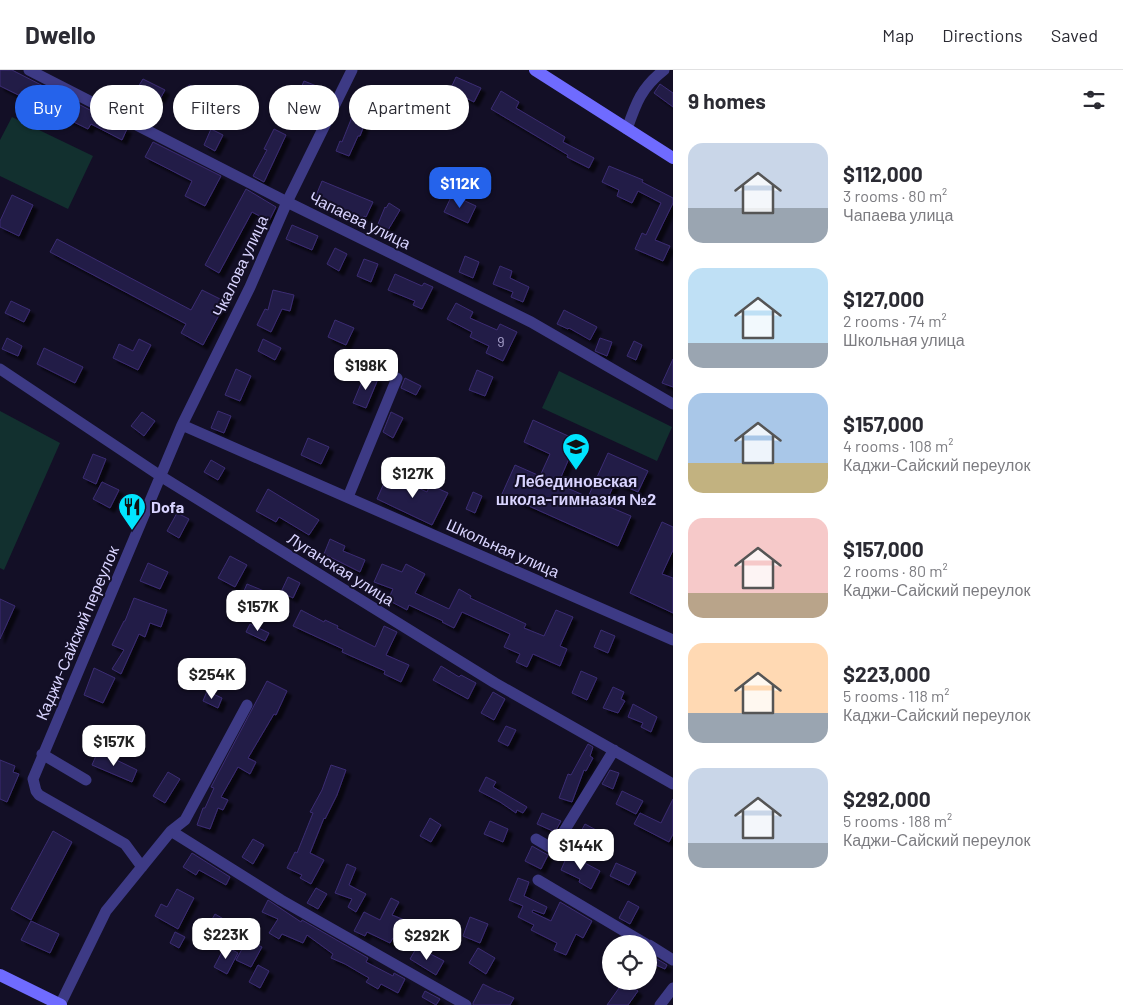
<!DOCTYPE html>
<meta charset="utf-8">
<style>
:root{--surface:#fff;--page:#f2f2f3;--text:#2b2b33;--muted:#7c7c81;--line:#e1e1e2;--accent:#2563eb}
body{margin:0;font-family:Barlow,sans-serif;background:var(--page);color:var(--text);height:100vh;display:flex;flex-direction:column;font-size:19px;white-space:nowrap}
*{box-sizing:border-box;margin:0}
p{font-size:16px;color:var(--muted)}
.icon{flex:none;width:28px;height:28px;fill:none;stroke:currentColor;stroke-width:2;stroke-linecap:round;stroke-linejoin:round}
.map{position:relative;flex:1;overflow:hidden}
.panel{display:flex;flex-direction:column;background:var(--surface);width:450px}
.panel>*{flex:none}
.guide{position:absolute;left:15px;top:15px;width:475px;height:45px;display:flex;gap:10px}
.controls{position:absolute;left:602px;top:865px;display:grid;gap:10px}
.controls a{display:grid;place-items:center;width:55px;height:55px;border-radius:50%;background:var(--surface);box-shadow:0 1px 4px #0004;font-size:25px}
.price{position:absolute;translate:-50% -42px;padding:0 11px;border-radius:10px;background:#fff;color:#222;font-size:16px;line-height:32px;filter:drop-shadow(0 1px 2px #0008)}
.price::after{content:'';position:absolute;left:50%;top:30px;width:15px;height:11px;margin-left:-8px;background:inherit;clip-path:polygon(0 0,100% 0,50% 100%)}
.price.current{background:var(--accent);color:#fff}
ul{padding:0;list-style:none}
li{display:flex;align-items:center;gap:15px;height:125px;padding:0 15px}
li span{display:grid;place-items:center;flex:none;width:140px;height:100px;border-radius:15px;color:#555}
li>.icon{margin-inline-start:auto}
span .icon{width:60px;height:60px;fill:#fffc;stroke-width:1}
li b{font-size:21px}
h2{display:flex;justify-content:space-between;align-items:center;height:60px;padding:0 15px;font-size:21px}
.chip{padding:0 18px;border-radius:22px;background:var(--surface);box-shadow:0 1px 4px #0004;font-size:18px;line-height:45px}
.chip.current{background:var(--accent);color:#fff}
header{display:flex;align-items:center;gap:30px;box-sizing:border-box;height:70px;padding:0 25px;background:var(--surface);border-bottom:1px solid var(--line)}
header strong{font-size:24px}
nav{display:flex;gap:28px;margin-inline-start:auto;font-size:18px}
main{display:flex;flex:1;min-height:0}
.map>svg:first-child{display:block}
.green{fill:#12302f}
.building{fill:#241b47;stroke:#3b2d73;filter:url(#shadow)}
.lines{fill:none;stroke-linecap:round;stroke-linejoin:round}
.minor{stroke:#3d3a85;stroke-width:11}
.secondary{stroke:#6f6bff;stroke-width:12}
.labels{text-anchor:middle;stroke-width:4;stroke-linejoin:round;paint-order:stroke}
.number-label{font-size:14px;fill:#aca6d1}
.street-label{font-size:16px;fill:#d9d4ff;stroke:#130f26}
.poi-label{font-size:16px;font-weight:bold;fill:#d9d4ff;stroke:#130f26}
</style>
<header>
<strong>Dwello</strong>
<nav><a>Map</a><a>Directions</a><a>Saved</a></nav>
</header>
<main>
<div class="map">
<svg width="673" height="935" viewBox="0 0 673 935">
<defs>
<filter id="shadow"><feDropShadow dx="4.5" dy="4.5" stdDeviation="1" flood-color="#0009"/></filter>
</defs>
<rect width="100%" height="100%" fill="#130f26"/>
<path class="green" d="M12,47L93,86L68,139L0,106V70Z
M559,301L672,357L657,391L542,338Z
M0,341L60,373L4,500L0,498Z"/>
<path class="building" d="M0,0H12L127,59L122,70L91,54L88,59L0,16Z
M456,7L481,18L474,32L450,20Z
M143,9L165,20L160,29L138,17Z
M304,11L319,17L313,28L307,25L293,54L286,50L289,44L281,40L287,28L295,32Z
M660,14L673,23V37L654,23Z
M189,15L203,21L192,43L178,36Z
M501,21L519,32L516,38L565,67L563,72L594,88L589,98L567,87L568,85L491,39Z
M352,47L365,53L360,66H358L349,86L336,81L340,71L342,72Z
M211,59L223,65L215,81L204,75Z
M274,59L286,65L264,112L253,106L267,80L264,79Z
M153,72L221,106L205,136L185,126L192,111L145,87Z
M609,96L643,110L642,112L673,128V133L655,170L670,176L663,191L635,179L642,163L646,165L661,133L638,121L632,133L617,126L619,120L602,112Z
M322,111L373,132L366,147L364,146L363,149L315,128Z
M246,119L276,137L269,151L252,142L219,203L205,195Z
M12,125L33,135L19,166L0,157V151Z
M452,125L476,136L468,153L444,142Z
M389,133L400,140L388,160L378,154L385,137L386,138Z
M292,155L318,166L312,180L286,169Z
M57,169L191,240L202,220L226,232L203,275L181,263L186,254L50,182Z
M335,178L347,184L339,201L327,194Z
M465,186L479,192L473,208L459,202Z
M364,189L378,194L371,212L357,206Z
M500,196L512,201L510,208L529,217L523,232L511,227L513,222L493,214Z
M395,204L422,216L424,213L433,217L422,239L413,235L415,231L388,220Z
M273,220L294,225L290,241L282,239L271,262L257,255L265,239L268,240Z
M11,231L30,240L24,252L5,243Z
M456,233L473,242L470,248L497,260L500,254L517,262L503,291L486,283L489,276L470,267L472,262L447,249Z
M564,240L597,257L590,270L569,258L568,259L557,254Z
M335,250L354,258L346,275L328,267Z
M7,268L22,276L18,286L2,279Z
M600,268L612,272L607,286L595,281Z
M139,269L151,275L138,300L113,288L119,274L133,281Z
M263,269L281,278L275,290L258,281Z
M634,271L642,275L636,290L627,286Z
M44,278L83,297L75,313L37,294Z
M673,289V317L662,313Z
M236,299L251,306L240,331L225,325Z
M477,300L493,307L485,326L469,320Z
M365,304L378,309L366,338L353,333Z
M405,308L421,316L416,325L401,318Z
M218,341L231,346L224,363L211,358Z
M142,342L155,351L144,366L131,356Z
M391,342L403,348L393,368L383,362Z
M533,350L577,370L558,414L588,427L608,383L648,401L638,422L615,412L605,435L631,446L618,476L502,424L515,395L540,406L550,384L524,372Z
M308,368L329,377L321,394L301,385Z
M93,384L106,389L96,414L83,408Z
M211,390L225,398L218,410L204,402Z
M388,404L427,422L430,415L448,423L432,455L377,429Z
M102,412L119,420L110,438L93,429Z
M268,419L319,450L309,465L279,447L276,452L256,441Z
M473,422L482,426L475,443L466,439Z
M177,443L189,449L179,468L167,461Z
M662,452L673,457V480L662,504L673,508V543L630,523Z
M330,469L345,476L343,481L365,490L360,502L324,484Z
M230,486L247,495L235,517L218,508Z
M148,493L168,502L160,519L140,511Z
M382,494L402,502L406,494L425,504L415,523L449,539L459,519L471,526L470,528L526,554L524,558L544,566L556,540L573,547L560,576L567,579L560,596L533,584L527,597L516,592L520,584L504,577L510,564L462,542L454,558L442,552L443,551L409,535L407,540L388,530L393,519L374,512Z
M288,507L300,513L293,528L281,522Z
M247,514L264,521L257,537L240,530Z
M134,528L167,540L161,557L150,553L145,567L139,564L121,604L112,599L124,580L112,575L124,551H125Z
M0,529L15,536L0,569Z
M301,540L324,552L325,550L338,556L337,558L375,577L384,556L397,562L386,585L409,595L401,612L384,604L385,601L342,582L343,579L293,556Z
M250,554L269,563L265,571L246,562Z
M601,560L615,566L608,583L594,577Z
M441,596L459,607L461,605L476,613L468,629L433,610Z
M94,598L115,608L103,633L84,625Z
M581,601L597,608L587,630L572,623Z
M267,611L287,621L276,645L274,644L248,688L256,692L250,704L238,697L221,727L228,730L223,740L218,738L210,759L197,755L203,738H205L214,718L211,717Z
M613,617L624,622L621,629L625,631L618,643L603,638Z
M207,621L222,628L218,638L203,631Z
M493,622L505,629L494,650L481,643Z
M633,634L657,647L651,662L641,657L643,653L628,647Z
M506,656L516,660L508,676L498,671Z
M588,674L593,677L590,686L593,688L586,701L584,700L572,732L559,728L568,704L571,705Z
M98,681L137,700L132,712L92,695Z
M0,690L15,696L13,702L19,704L7,732L0,729Z
M331,695L346,700L337,725L325,749L324,748L310,783L324,790L311,814L300,808L302,805L287,798L295,782L297,783L313,743L310,742L322,720Z
M610,700L619,703L613,719L602,714Z
M168,702L180,709L165,733L153,726Z
M486,707L496,712L493,717L527,737L523,743L517,740L516,743L500,732L479,721Z
M622,721L643,731L636,744L616,734Z
M673,729V764L669,772L634,754L640,743L661,753Z
M542,743L561,751L555,762L537,754Z
M430,748L441,755L431,772L420,766Z
M490,751L508,759L503,772L484,764Z
M585,754L598,761L592,772L579,765Z
M53,761L72,772L31,850L11,839Z
M253,769L264,775L253,794L242,787Z
M532,776L548,785L541,799L525,791Z
M192,783L230,807L226,815L199,800L196,805L183,797Z
M568,784L600,801L591,819L579,812L580,809L561,800Z
M616,793L636,802L629,815L610,806Z
M347,794L356,798L349,815L366,824L356,842L348,837L352,829L335,823Z
M518,808L529,812L524,826L547,837L544,844L533,840L532,842L551,851L560,832L592,851L583,868L576,864L566,885L554,880L557,873L531,860L534,855L518,847L523,836L509,830Z
M316,818L327,824L318,839L307,833Z
M177,819L194,828L178,859L155,846L161,834L167,837Z
M391,828L399,832L392,845L417,855L409,875L393,868L390,873L367,862L365,866L354,861L364,842L380,850Z
M268,830L301,852L302,850L368,888L366,892L393,906L394,903L405,909L398,923L381,914L378,919L366,912L369,908L345,894L331,888L333,884L307,865L303,873L282,864L279,869L269,863L278,849L262,842Z
M628,831L639,837L630,854L619,848Z
M215,844L227,851L218,866L206,860Z
M470,847L488,854L480,873L463,866Z
M31,851L59,864L50,883L21,870Z
M175,862L185,867L179,878L170,873Z
M247,870L262,877L251,897L236,890Z
M225,876L238,883L227,904L214,897Z
M417,877L444,891L436,905L410,889Z
M478,878L495,888L486,904L469,893Z
M652,886L667,895L665,899L649,892Z
M258,895L269,901L260,918L249,912Z
M624,911L638,921L628,935H607Z
M483,914L499,922V921L514,928L510,935H473V933Z
M425,921L440,929L436,935L422,927Z"/>
<g class="lines">
<path class="minor" d="M29,0L287,132L531,252L673,334
M627,59C636,33 641,18 664,0
M0,299L162,407L495,613L673,714
M182,355L673,570
M348,427L397,308
M42,684L86,710
M171,761L281,830L466,935
M536,769L553,779L614,680
M142,797L125,774L39,725L36,721L33,709L182,355L250,217L287,132L352,0
M538,810L646,874
M649,875L673,890
M60,935L106,841L171,761L185,750L247,635
M660,935L673,918"/>
<path class="secondary" d="M535,0L673,88
M0,905L61,935"/>
</g>
<defs>
<symbol id="school-pin" viewBox="-11 -11 22 30"><path d="M0 17L-7.5 6A9.5 9.5 0 1 1 7.5 6Z" fill="#00e5ff" stroke="#130f26"/><path d="M0-5L7-2L0 1L-7-2ZM-4 1L0 2.5L4 1V4Q0 6-4 4Z" fill="#111"/></symbol>
<symbol id="restaurant-pin" viewBox="-11 -11 22 30"><path d="M0 17L-7.5 6A9.5 9.5 0 1 1 7.5 6Z" fill="#00e5ff" stroke="#130f26"/><path d="M-5-6h1v4h1v-4h1v4h1v-4h1v5L-1.5 .5V6h-2V.5L-5-1ZM5-6V6H3V1.5H1.5Q1.5-4 5-6Z" fill="#111"/></symbol>
</defs>
<g fill-rule="evenodd">
<use href="#school-pin" x="560" y="361" width="32" height="43"/>
<use href="#restaurant-pin" x="116" y="421" width="32" height="43"/>
</g>
<g class="labels">
<g class="number-label">
<text x="501" y="277">9</text>
</g>
<g class="street-label">
<text transform="translate(360 150) rotate(26)" y="6">Чапаева улица</text>
<text transform="translate(240 196) rotate(-65)" y="6">Чкалова улица</text>
<text transform="translate(503 478) rotate(24)" y="6">Школьная улица</text>
<text transform="translate(341 499) rotate(32)" y="6">Луганская улица</text>
<text transform="translate(77 563) rotate(-67)" y="6">Каджи-Сайский переулок</text>
</g>
<g class="poi-label">
<text x="576" y="417">Лебединовская<tspan x="576" dy="18">школа-гимназия №2</tspan></text>
<text x="151" y="443" text-anchor="start">Dofa</text>
</g>
</g>
</svg>
<div class="controls">
<a><svg class="icon" aria-label="locate" viewBox="0 0 24 24"><circle cx="12" cy="12" r="6"/><path d="M12 2v4M12 18v4M2 12h4M18 12h4"/></svg></a>
</div>
<b class="price current" style="left:460px;top:139px">$112K</b>
<b class="price" style="left:366px;top:321px">$198K</b>
<b class="price" style="left:413px;top:429px">$127K</b>
<b class="price" style="left:258px;top:562px">$157K</b>
<b class="price" style="left:212px;top:630px">$254K</b>
<b class="price" style="left:114px;top:697px">$157K</b>
<b class="price" style="left:581px;top:801px">$144K</b>
<b class="price" style="left:226px;top:890px">$223K</b>
<b class="price" style="left:427px;top:891px">$292K</b>
<div class="guide">
<a class="chip current">Buy</a>
<a class="chip">Rent</a>
<a class="chip">Filters</a>
<a class="chip">New</a>
<a class="chip">Apartment</a>
</div>
</div>
<section class="panel">
<h2>9 homes<svg class="icon" aria-label="filters" viewBox="0 0 24 24"><path d="M4 7h16M4 17h16"/><circle cx="9" cy="7" r="2"/><circle cx="15" cy="17" r="2"/></svg></h2>
<ul>
<li><span style="background:linear-gradient(#c9d6e8 65%,#9aa5b1 0)"><svg class="icon" aria-label="home" viewBox="0 0 24 24"><path d="M3 11l9-7 9 7M6 9v11h12V9"/></svg></span><div><b>$112,000</b><p>3 rooms · 80 m²</p><p>Чапаева улица</p></div></li>
<li><span style="background:linear-gradient(#bfe0f5 75%,#9aa5b1 0)"><svg class="icon" aria-label="home" viewBox="0 0 24 24"><path d="M3 11l9-7 9 7M6 9v11h12V9"/></svg></span><div><b>$127,000</b><p>2 rooms · 74 m²</p><p>Школьная улица</p></div></li>
<li><span style="background:linear-gradient(#a9c7e8 70%,#c2b280 0)"><svg class="icon" aria-label="home" viewBox="0 0 24 24"><path d="M3 11l9-7 9 7M6 9v11h12V9"/></svg></span><div><b>$157,000</b><p>4 rooms · 108 m²</p><p>Каджи-Сайский переулок</p></div></li>
<li><span style="background:linear-gradient(#f6c9c9 75%,#b9a48a 0)"><svg class="icon" aria-label="home" viewBox="0 0 24 24"><path d="M3 11l9-7 9 7M6 9v11h12V9"/></svg></span><div><b>$157,000</b><p>2 rooms · 80 m²</p><p>Каджи-Сайский переулок</p></div></li>
<li><span style="background:linear-gradient(#ffd9b3 70%,#9aa5b1 0)"><svg class="icon" aria-label="home" viewBox="0 0 24 24"><path d="M3 11l9-7 9 7M6 9v11h12V9"/></svg></span><div><b>$223,000</b><p>5 rooms · 118 m²</p><p>Каджи-Сайский переулок</p></div></li>
<li><span style="background:linear-gradient(#c9d6e8 75%,#9aa5b1 0)"><svg class="icon" aria-label="home" viewBox="0 0 24 24"><path d="M3 11l9-7 9 7M6 9v11h12V9"/></svg></span><div><b>$292,000</b><p>5 rooms · 188 m²</p><p>Каджи-Сайский переулок</p></div></li>
</ul>
</section>
</main>
